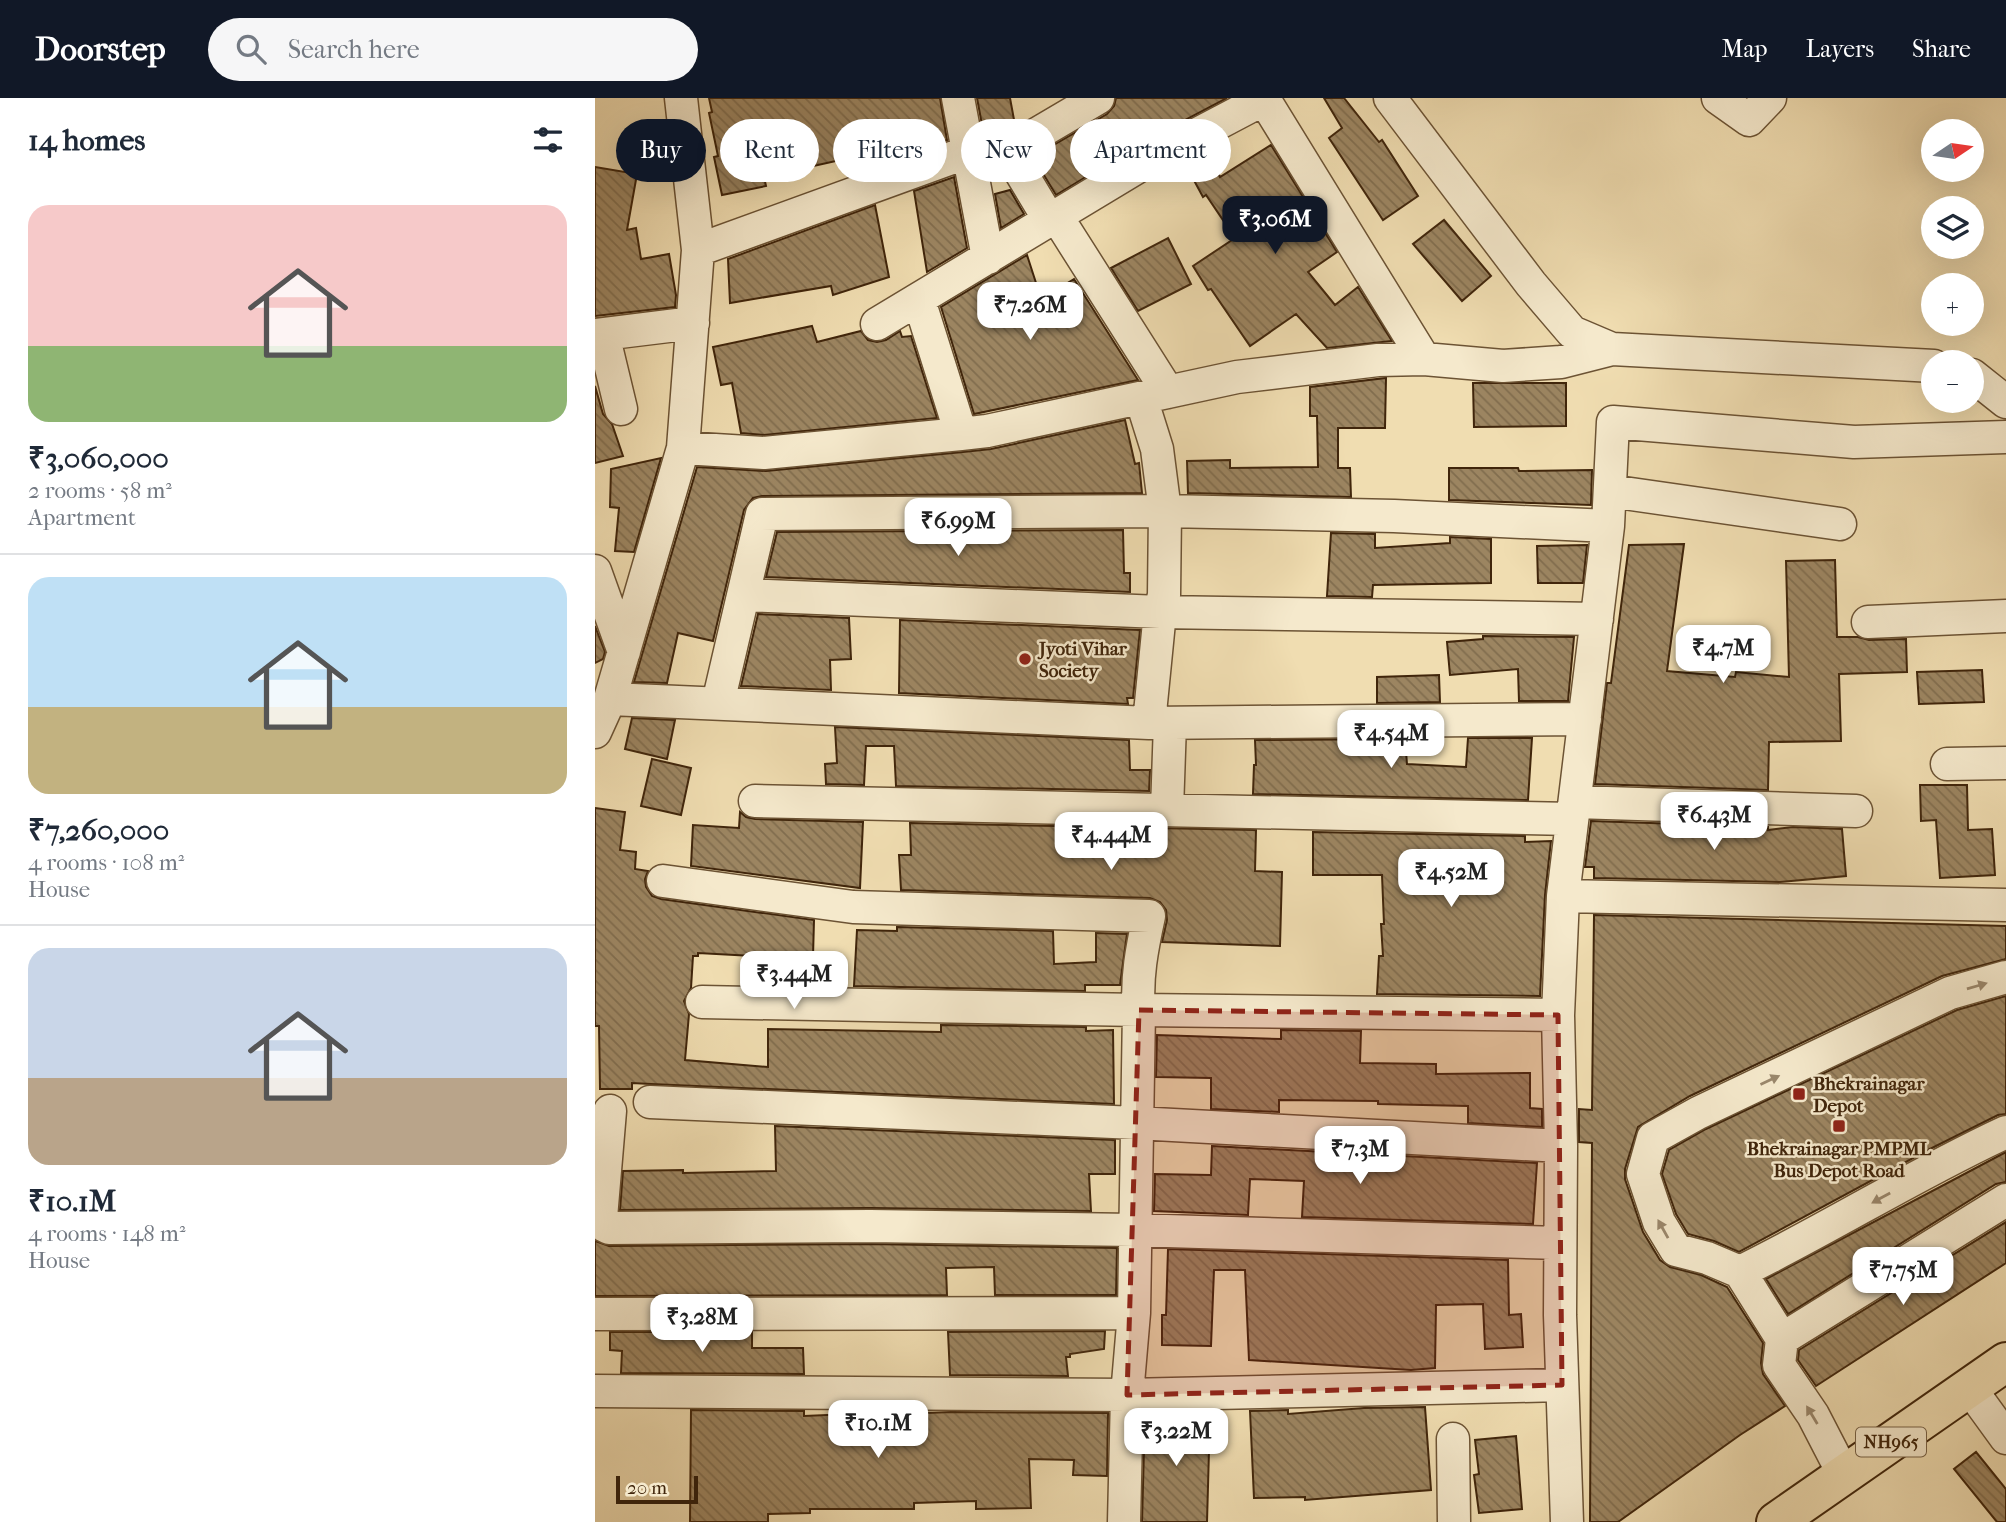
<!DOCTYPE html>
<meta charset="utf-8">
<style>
:root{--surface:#fff;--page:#f6f6f7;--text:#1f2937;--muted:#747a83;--line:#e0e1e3;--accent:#111827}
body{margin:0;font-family:"IM FELL French Canon",serif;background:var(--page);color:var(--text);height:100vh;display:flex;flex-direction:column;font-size:26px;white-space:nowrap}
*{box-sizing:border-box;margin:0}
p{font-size:23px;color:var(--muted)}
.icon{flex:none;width:38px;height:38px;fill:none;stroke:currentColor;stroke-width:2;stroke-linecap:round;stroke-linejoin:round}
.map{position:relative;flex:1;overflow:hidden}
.details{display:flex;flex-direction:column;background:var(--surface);width:595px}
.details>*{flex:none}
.guide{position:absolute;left:21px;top:21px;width:665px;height:63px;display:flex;gap:14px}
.needle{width:46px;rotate:77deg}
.controls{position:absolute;left:1326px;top:21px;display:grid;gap:14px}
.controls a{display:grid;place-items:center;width:63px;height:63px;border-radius:50%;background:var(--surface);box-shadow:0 7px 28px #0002;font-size:35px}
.scale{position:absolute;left:21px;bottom:18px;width:82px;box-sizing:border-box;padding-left:7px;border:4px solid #40250b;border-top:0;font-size:19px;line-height:24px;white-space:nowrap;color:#40250b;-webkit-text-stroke:5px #f5e9cc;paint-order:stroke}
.price{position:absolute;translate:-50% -60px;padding:0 16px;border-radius:14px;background:#fff;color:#222;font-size:23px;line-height:46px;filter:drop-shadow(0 2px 4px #0008)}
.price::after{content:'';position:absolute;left:50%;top:42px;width:21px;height:16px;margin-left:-10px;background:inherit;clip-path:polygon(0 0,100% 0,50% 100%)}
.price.on{background:var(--accent);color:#fff}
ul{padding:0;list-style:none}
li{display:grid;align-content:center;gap:14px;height:371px;padding:0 28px}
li+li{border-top:2px solid var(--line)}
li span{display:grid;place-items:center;height:217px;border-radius:21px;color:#555}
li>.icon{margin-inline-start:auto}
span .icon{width:126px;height:126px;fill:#fffc;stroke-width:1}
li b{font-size:30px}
h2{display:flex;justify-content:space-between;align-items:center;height:84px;padding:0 28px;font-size:30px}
.tag{padding:0 24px;border-radius:32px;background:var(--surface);box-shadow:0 7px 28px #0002;font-size:24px;line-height:63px}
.tag.on{background:var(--accent);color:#fff}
header{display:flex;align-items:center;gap:42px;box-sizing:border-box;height:98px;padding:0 35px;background:var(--accent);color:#fff}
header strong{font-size:33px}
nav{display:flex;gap:38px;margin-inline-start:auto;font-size:24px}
.search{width:490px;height:63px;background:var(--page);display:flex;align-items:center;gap:18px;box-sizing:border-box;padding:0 24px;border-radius:38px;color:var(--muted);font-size:26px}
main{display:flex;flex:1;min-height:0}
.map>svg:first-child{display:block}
.building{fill:url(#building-back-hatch);stroke:#40250b;stroke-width:2}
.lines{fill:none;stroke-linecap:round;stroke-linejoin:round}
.minor-casing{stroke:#6c5334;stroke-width:35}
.highway-casing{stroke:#40250b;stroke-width:42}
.minor{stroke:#f5e9cc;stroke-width:32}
.highway{stroke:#f0ddb1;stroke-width:38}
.oneway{fill:#9a876c}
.marked{fill:#8f2418;fill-opacity:0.2;stroke:#8f2418;stroke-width:5;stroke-dasharray:14 9;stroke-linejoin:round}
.poi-dot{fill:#8f2418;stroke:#f5e9cc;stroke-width:2.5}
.labels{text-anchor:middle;stroke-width:5;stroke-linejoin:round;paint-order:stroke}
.shield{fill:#f5e9cc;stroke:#766045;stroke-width:2}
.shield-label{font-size:18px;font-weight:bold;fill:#40250b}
.poi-label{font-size:19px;font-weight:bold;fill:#40250b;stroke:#f5e9cc;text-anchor:start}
</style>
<header>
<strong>Doorstep</strong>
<div class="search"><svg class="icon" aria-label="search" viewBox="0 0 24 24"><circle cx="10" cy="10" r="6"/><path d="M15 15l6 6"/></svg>Search here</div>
<nav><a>Map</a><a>Layers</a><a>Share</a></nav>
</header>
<main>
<section class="details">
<h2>14 homes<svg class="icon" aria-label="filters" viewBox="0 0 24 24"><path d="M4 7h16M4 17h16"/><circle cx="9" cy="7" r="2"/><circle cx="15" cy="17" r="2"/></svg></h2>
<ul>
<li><span style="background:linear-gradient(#f6c9c9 65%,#8fb573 0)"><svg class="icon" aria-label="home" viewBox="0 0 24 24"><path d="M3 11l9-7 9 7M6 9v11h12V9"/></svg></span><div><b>₹3,060,000</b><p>2 rooms · 58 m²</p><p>Apartment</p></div></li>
<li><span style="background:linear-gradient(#bfe0f5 60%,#c2b280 0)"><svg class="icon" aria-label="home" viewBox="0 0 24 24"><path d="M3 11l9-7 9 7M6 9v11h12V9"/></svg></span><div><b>₹7,260,000</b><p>4 rooms · 108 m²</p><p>House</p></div></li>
<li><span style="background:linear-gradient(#c9d6e8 60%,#b9a48a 0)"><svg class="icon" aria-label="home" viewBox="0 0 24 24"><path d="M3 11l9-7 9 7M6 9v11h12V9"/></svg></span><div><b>₹10.1M</b><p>4 rooms · 148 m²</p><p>House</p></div></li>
</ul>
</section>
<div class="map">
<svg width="1411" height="1424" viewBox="0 0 1411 1424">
<defs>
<pattern id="building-back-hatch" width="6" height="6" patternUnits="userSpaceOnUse" patternTransform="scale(1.75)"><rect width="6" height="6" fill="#9c8561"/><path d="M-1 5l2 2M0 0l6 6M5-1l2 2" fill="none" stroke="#816d4e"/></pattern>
</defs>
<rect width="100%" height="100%" fill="#f0ddb1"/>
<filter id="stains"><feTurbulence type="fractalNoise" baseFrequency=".00286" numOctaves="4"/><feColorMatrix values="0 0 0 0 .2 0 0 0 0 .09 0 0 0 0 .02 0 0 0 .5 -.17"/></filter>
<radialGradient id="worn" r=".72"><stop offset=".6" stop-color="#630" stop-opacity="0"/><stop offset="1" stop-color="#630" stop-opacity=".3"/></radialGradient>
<path class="building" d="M114,0H345L352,42L313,56L312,50L308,51V48L169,79L171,88L127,97L119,59L123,58L114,15L117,14Z
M382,0H415L420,27L403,38L396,47L391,48Z
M521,0H632L550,43L461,97L438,59L512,16L519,8Z
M729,0H749L784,44L787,42L823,98L788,122L734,40L747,30Z
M676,47L742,154L713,174L740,207L763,189L797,243L732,250L701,216L655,248L616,191L613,192L598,168L640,140L611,97L608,99L589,64L611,52L625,79Z
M0,69L42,76L32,132L41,130L46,161L74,156L81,197L80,209L0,218Z
M359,79L372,150L332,174L319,93Z
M415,92L429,116L406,130L400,96Z
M280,107L294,179L238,197L236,188L135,205L133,161Z
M849,122L896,178L867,203L818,146Z
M573,140L596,186L543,213L516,170Z
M432,157L442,188L447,186L451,198L479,181L543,282L379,316L346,209Z
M217,228L222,244L266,233L273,242L282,244L291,242L305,233L307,239L316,238L342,320L169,337L146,335L137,285L126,287L118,249Z
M791,280L790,330H743V370H755L756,399L593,395L592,363L635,362V370L723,369L722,318H715V289Z
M878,285H971V328L879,329Z
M0,288L8,316L17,326L28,358L0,365Z
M530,322L540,366L544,365L547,395L167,398L158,400L149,412L118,543L83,535L72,585L39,584L102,369L171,373L368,354L396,351Z
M66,360L39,454L20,453L24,410L15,409L16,371Z
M854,370H923L924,373L997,372L996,407L854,402Z
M528,432L529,475H535V494L171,479L182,434Z
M736,435L780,436V450L855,445V439L896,441V485L778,487L777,499L732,498Z
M1089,446L1072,573L1140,579L1141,574L1194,579L1191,463L1240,462L1242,539H1263L1274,542L1311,541L1312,574L1244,576L1246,643L1174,644L1173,692L1000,686L1012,585H1016L1034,447Z
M992,447L988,485H943L942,448Z
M163,516L254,520L256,561L235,562L236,592L146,588Z
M305,522L545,532L538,600H532L533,606L304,595Z
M0,528L10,554L8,561L0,565Z
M888,538L979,539L973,603H924L923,571L855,577L852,544L888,541Z
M1387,572L1389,604L1324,606L1322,574Z
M844,577L845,604L782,605V579Z
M37,620L80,622L72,661L30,651Z
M240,629L534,642L535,672H555L554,693L301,688L299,648H271L269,687L231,686L230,666L242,665Z
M873,640H937L933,702L658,696L659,667H661L660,642L810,641L812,666L871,669Z
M57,661L96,670L86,717L46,708Z
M1325,687H1372L1373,732L1397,731L1400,777L1345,780L1341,722L1326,723Z
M0,710L30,714L25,752L41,754L40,771L53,773L50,781L51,789L57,798L66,801L219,822L218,859H209L208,887H156L158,858L103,855V858H98L96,890L89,903L94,916L90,962L173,969V931L346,934V927L491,929V933L518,932L519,1006L56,986L37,985V991H5L4,928H0Z
M145,714L151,719L160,721L268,724L265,790L96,768L98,727L144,730Z
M996,723L1173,729V732L1198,729L1247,731L1251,778L1185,784L999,780V769H990Z
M315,725L661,732L660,773L687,774L685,848L567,844L572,822L571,812L565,804L555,800L306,792L304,757H316Z
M718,734L930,738V744L956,743L950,797L945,898L782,896L784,858H788L786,826H789L787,777H718Z
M999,817L1411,828V861L1347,878L1095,998L1043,1029L1030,1071V1081L1048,1134L1065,1162L1075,1169L1106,1177L1132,1189L1168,1245L1166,1265L1168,1276L1190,1308L1145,1337L1023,1424H995L997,1045L984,1044V1011L997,1012Z
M302,829L458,833L459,866L501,864V835L532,836L525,887H490V893L259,888L262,832L302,833Z
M1411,898V1016L1403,1017L1335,1051L1144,1154L1119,1143L1093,1136L1081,1116L1067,1076L1074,1052L1111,1031L1362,912Z
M686,932L766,933L765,965L841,966V976L935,975V1010L947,1011V1029L873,1025V1008L783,1006V1003L684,1002V1014L616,1011V980L561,979L562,937L686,941Z
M180,1028L520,1042V1076H494L496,1113L275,1110L25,1112L28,1073L88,1072V1075L181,1073Z
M617,1048L942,1065L938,1126L707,1119L709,1083L655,1081L653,1117L559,1113L560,1076L616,1077Z
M1411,1054V1084L1401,1086L1193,1216L1171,1181Z
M1411,1124V1165L1221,1288L1203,1262L1204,1252Z
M0,1143L14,1148L275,1146L522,1150L521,1197H400L399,1169L351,1170L352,1197L0,1198Z
M573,1151L913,1162L914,1217L926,1216L928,1249L890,1251L888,1206L841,1207L840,1270L816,1272L654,1262L650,1172H619L616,1248L567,1247V1217H571Z
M510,1233L509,1251L475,1256V1259H471L473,1278L355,1277L353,1234Z
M15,1234H157V1250H208L209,1276L26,1275L27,1253L15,1252Z
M830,1309L836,1392L710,1402V1399L659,1400L655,1313L693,1312V1316L769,1310Z
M96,1312L209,1313V1318L255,1316V1318L356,1314L513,1315L512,1378L478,1377L479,1362L434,1361L436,1410L381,1411V1403L319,1405V1411H215V1415L173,1416V1424H95Z
M550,1315L615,1317L612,1424H547Z
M921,1338L927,1411L884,1415L879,1377L884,1376L880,1342Z
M1381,1354L1411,1391V1424H1402L1359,1371Z"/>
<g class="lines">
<defs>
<path id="minor" d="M363,0L393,160
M795,0L936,186L977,234L1017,251
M1123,0L1154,22L1175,0
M669,1L829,261
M462,119L573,294
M455,123L413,53L503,0
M103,152L373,54
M324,202L366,336
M282,226L559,59L671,0
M8,236L26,311
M0,237L98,225
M1377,277L1411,304
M546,300L562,351L570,413L799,418L1013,428
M88,350L169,355L366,336L392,333L642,279L783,262L829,261L908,268L966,264L1017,251L1339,268
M1015,393L1245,426
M0,473L29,554
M150,497L565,514L1002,521
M1273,524L1411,518
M15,601L554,625
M123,605L167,416L570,413L569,497L565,514L554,625L990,621
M0,634L15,601L88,350L103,152L86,0
M1352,666L1411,665
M160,703L977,721
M980,704L1261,713
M572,712L575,625
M68,783L258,809L554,818C547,850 541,880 544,912L107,904
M968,798L1411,807
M55,1004L541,1025L966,1048
M15,1013L6,1120L10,1128L14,1130L275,1128L539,1132L965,1145
M1145,1174C1235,1130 1320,1076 1411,1034
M0,1216L539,1215
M1187,1241L1145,1174L1112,1160L1081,1152L1064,1124L1048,1076L1058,1040L1103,1015L1355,895L1411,879
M1374,1289L1411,1340
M0,1293L532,1297L967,1287
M858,1341L859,1424
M1249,1377L1218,1317L1184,1267L1187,1241L1411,1102
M529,1424L532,1297L539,1215L544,912L963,917
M972,1424L965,1217L966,1048L963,917L968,798L1013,428L1018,324L1259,344L1411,339"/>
<path id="highway" d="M1181,1424L1411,1264"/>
</defs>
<use href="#minor" class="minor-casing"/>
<use href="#highway" class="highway-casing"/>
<use href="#minor" class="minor"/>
<use href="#highway" class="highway"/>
</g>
<defs><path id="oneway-solid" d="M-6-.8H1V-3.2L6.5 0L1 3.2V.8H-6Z" transform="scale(1.75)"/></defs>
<g class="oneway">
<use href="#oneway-solid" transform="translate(1382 888) rotate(-16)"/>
<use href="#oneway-solid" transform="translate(1175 982) rotate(-25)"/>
<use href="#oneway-solid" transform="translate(1286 1100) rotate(151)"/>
<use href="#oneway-solid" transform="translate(1068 1131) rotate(-119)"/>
<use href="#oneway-solid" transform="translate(1217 1317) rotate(-121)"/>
</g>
<path class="marked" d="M544,912L963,917L967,1287L532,1297Z"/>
<g class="poi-dot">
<circle cx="430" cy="561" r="7"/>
<rect x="1197" y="989" width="14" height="14" rx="3.5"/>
<rect x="1237" y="1021" width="14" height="14" rx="3.5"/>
</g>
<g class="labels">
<rect class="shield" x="1261" y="1329.5" width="70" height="29" rx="5"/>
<g class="shield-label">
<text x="1296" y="1350">NH965</text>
</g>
<g class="poi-label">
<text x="444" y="557">Jyoti Vihar<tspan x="444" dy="22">Society</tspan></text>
<text x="1218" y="992">Bhekrainagar<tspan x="1218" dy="22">Depot</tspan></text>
<text x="1244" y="1057" text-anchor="middle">Bhekrainagar PMPML<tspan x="1244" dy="22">Bus Depot Road</tspan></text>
</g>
</g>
<rect width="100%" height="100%" filter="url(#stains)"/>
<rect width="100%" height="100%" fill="url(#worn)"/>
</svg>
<div class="controls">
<a><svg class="needle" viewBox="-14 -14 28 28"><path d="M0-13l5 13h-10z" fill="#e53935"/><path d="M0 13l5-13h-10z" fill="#747a83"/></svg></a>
<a><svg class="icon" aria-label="layers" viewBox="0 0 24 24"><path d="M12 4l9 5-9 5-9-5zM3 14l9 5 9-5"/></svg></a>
<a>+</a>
<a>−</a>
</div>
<div class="scale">20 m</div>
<b class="price on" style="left:680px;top:158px">₹3.06M</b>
<b class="price" style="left:435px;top:244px">₹7.26M</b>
<b class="price" style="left:363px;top:460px">₹6.99M</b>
<b class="price" style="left:1128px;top:587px">₹4.7M</b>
<b class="price" style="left:796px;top:672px">₹4.54M</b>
<b class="price" style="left:1119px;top:754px">₹6.43M</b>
<b class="price" style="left:516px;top:774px">₹4.44M</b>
<b class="price" style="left:856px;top:811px">₹4.52M</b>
<b class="price" style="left:199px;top:913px">₹3.44M</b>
<b class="price" style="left:765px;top:1088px">₹7.3M</b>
<b class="price" style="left:1308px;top:1209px">₹7.75M</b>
<b class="price" style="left:107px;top:1256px">₹3.28M</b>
<b class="price" style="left:283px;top:1362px">₹10.1M</b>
<b class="price" style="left:581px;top:1370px">₹3.22M</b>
<div class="guide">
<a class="tag on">Buy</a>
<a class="tag">Rent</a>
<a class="tag">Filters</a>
<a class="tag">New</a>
<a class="tag">Apartment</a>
</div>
</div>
</main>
